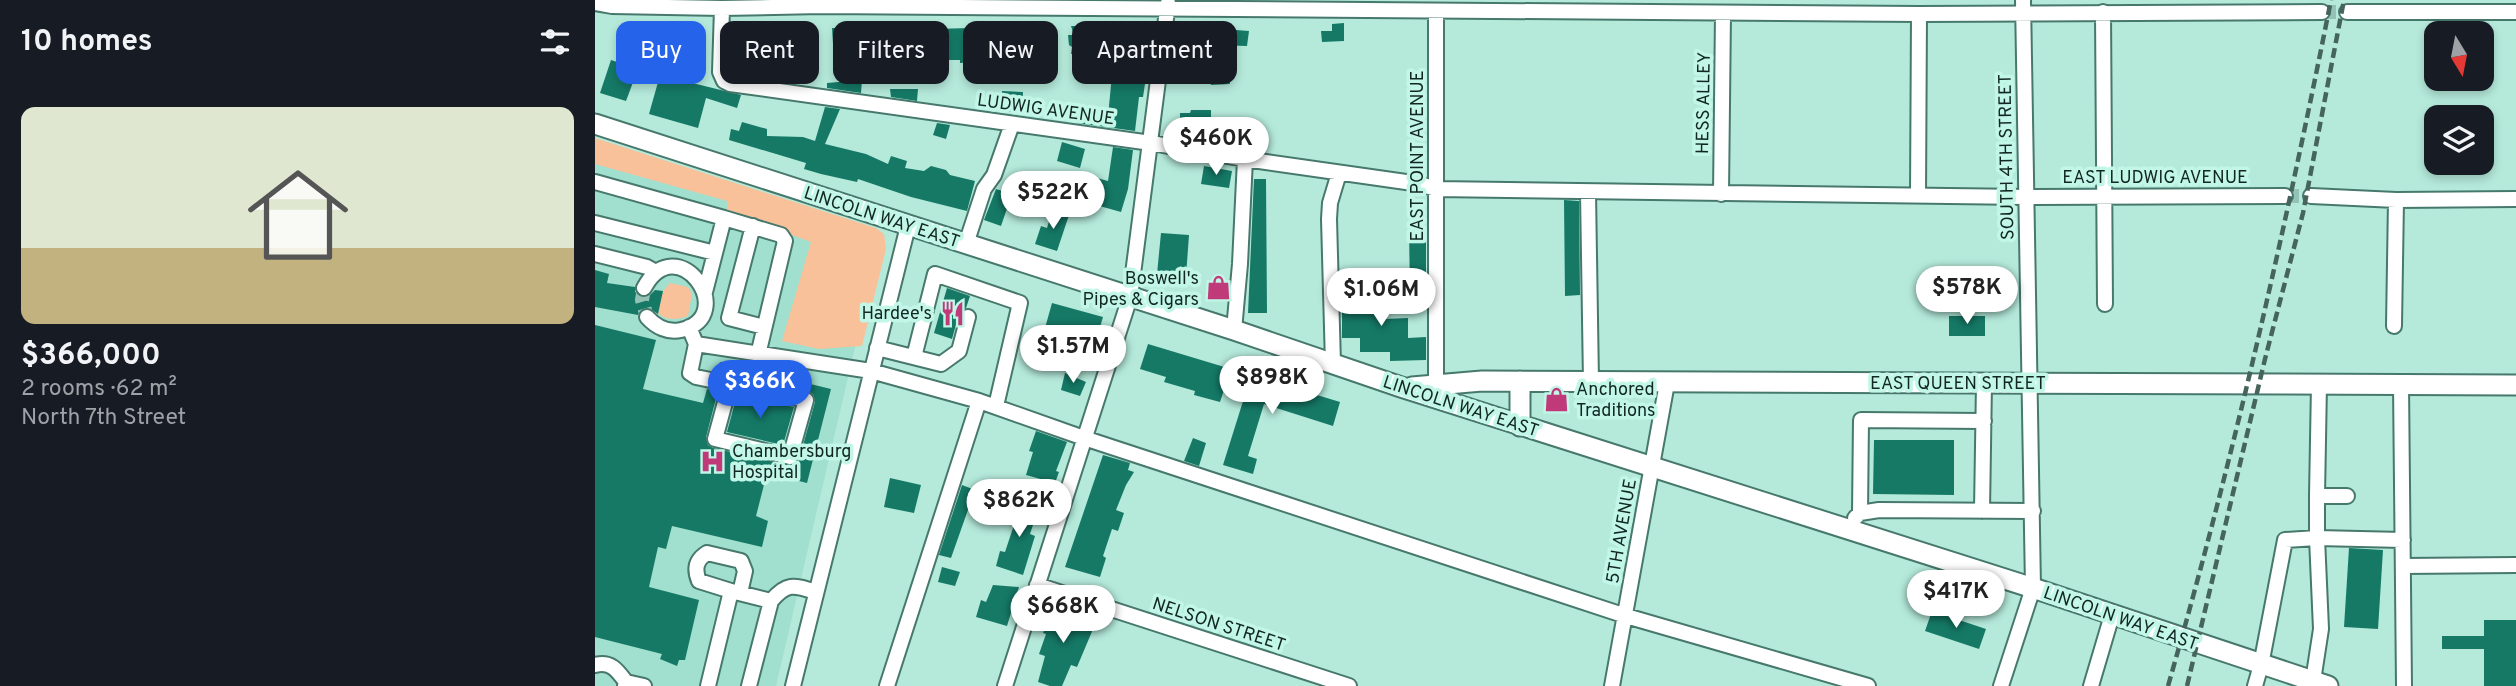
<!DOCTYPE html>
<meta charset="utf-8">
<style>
:root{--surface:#171b24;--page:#20242c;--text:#f1f3f6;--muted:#9ea1a6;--accent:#2563eb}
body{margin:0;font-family:Overpass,sans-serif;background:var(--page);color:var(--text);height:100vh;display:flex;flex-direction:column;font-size:26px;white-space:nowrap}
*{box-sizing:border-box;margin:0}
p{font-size:23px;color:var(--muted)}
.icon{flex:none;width:38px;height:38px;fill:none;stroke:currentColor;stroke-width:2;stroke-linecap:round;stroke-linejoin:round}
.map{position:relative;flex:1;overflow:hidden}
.side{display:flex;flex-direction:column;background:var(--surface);width:595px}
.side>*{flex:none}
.guide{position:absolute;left:21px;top:21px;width:665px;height:63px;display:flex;gap:14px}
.needle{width:46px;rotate:170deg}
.tools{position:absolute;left:1829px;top:21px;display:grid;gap:14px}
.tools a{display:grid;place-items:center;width:70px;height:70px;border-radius:14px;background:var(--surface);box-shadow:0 4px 10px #0003;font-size:35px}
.price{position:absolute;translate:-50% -60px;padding:0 16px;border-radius:24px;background:#fff;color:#222;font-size:23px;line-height:46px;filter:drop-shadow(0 2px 4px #0008)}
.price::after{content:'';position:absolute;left:50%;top:42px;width:21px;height:16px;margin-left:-10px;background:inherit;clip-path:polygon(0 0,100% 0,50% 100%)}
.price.active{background:var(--accent);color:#fff}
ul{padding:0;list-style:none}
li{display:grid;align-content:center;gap:14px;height:371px;padding:0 21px}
li span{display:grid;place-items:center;height:217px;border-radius:14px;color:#555}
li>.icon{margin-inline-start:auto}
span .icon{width:126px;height:126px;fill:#fffc;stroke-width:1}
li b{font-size:30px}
h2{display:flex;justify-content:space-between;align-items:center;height:84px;padding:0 21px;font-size:30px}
.pill{padding:0 24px;border-radius:14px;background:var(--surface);box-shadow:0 4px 10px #0003;font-size:24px;line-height:63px}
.pill.active{background:var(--accent);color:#fff}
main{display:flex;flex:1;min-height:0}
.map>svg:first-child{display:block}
.built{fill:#a1dfce}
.green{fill:#f9c19a}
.building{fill:#157966}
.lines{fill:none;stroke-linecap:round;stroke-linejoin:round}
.minor-tunnel{stroke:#94c3b6;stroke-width:14;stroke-dasharray:14 7;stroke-linecap:butt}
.minor-casing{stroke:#47786c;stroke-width:18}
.highway-casing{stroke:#47786c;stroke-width:23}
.minor{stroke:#fff;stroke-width:14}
.highway{stroke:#fff;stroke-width:19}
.rail{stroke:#45645c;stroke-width:4.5;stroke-dasharray:10 5;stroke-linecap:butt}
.labels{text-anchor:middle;stroke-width:7;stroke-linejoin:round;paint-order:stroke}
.street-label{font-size:18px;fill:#122722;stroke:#c2f7e8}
.poi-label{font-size:18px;fill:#122722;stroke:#c2f7e8;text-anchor:end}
</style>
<main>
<section class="side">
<h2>10 homes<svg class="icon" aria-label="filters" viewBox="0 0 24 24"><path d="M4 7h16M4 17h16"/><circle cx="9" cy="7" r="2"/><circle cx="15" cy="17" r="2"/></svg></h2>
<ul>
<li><span style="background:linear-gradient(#dfe7d0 65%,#c2b280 0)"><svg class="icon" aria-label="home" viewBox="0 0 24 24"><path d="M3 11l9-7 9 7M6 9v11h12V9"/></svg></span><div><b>$366,000</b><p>2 rooms · 62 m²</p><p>North 7th Street</p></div></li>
</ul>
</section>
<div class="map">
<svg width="1921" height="686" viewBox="0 0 1921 686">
<rect width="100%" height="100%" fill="#b5eadb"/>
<path class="built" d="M0,144L286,236L181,686H0Z"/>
<path class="green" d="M0,138L281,228L289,234L291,249L267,346L224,349L187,341L216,242L132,211V201L0,164Z
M75,283L93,287L97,294L93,316C83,320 71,321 63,313L68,291Z"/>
<path class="building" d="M531,23L552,25L551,33L555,35V47L527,43L528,29Z
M749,23V41L727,42L726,31H737V24Z
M136,24H151V28H209V32H213L206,84L192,82L193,47H172V55L135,54Z
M342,24L341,29L374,28V32L424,33L422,55L419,54L415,65L384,67V62L365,63V60H343V66H326V56H270V48H251V45L238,44L237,28L289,29V25H299L300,29H330V25Z
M476,26H489V36L516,43L511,63L496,59L497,55H490V61L485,62L484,54H476L477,47L474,45L473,35H479Z
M600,27L654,31L652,46L620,45L619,58L605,56L606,50H598Z
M16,60L43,69L31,101L5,93Z
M634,71L635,84L616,85L614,72Z
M65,75L146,95L142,108L111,98L103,128L54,114Z
M517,75L551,77L548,97H544L540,131L482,123L484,111L513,116Z
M267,80L266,93L232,88V83Z
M295,89H323L322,101L296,97Z
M407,91L428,92L427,111L408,112Z
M230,107L245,109L230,144L271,154L293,164L296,156L312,161L310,168L329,171L336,166L351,170L355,175L380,181L372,211L316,197L263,179L262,182L226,174L209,169L211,163L134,140L136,129L144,131L147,122L172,129V136L208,137L220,141Z
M596,110H616V135L596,136L595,133L585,132V113H595Z
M342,123L355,125L351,139L338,135Z
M467,142L490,149L485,168L462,161Z
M518,147L538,150L533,189L526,212L494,203L497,192L471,186L476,171L513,181Z
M609,166L637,171L634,188L606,184Z
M659,179H671L672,313H653Z
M401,189L417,194L406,226L389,220Z
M969,200L984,201L985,295L970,296Z
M458,209L474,215L462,251L440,244L446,226L452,228Z
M814,228H831V294L815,295Z
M566,233L594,235L591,276L562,274Z
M0,270L14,274L12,283L40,287V292L47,297H53L60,290L68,291L63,314L54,308L46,310L43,315L0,307Z
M767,284H789V319L813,318V338L831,337V360L795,361V352H765V338H747V308L767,309Z
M352,288L375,296L371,308L364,314L357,339L339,333Z
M457,303L508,317L498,351L472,344L474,336L450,328Z
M1354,316H1390V336H1354Z
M0,325L61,340L48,389L108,403L112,389L123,391L111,437L113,445L118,448L198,466L204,460L220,402L218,394L213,391L122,372L125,362L236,389L212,483L172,473L161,516L173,521L167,547L77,526L71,549L63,547L54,587L104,600L90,660H84L82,666L65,659L67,654L0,637Z
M553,344L636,369L625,402L599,395L600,391L569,382L571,377L545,369Z
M470,373L491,382L485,396L466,390Z
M663,377L745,402L738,426L669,404L653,456L662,459L658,474L628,465L654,382L661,384Z
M142,395L199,407L188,445L132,432Z
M441,431L472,442L461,471L464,472L460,483L431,475L438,452L434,451Z
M598,438L611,443L604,466L589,461Z
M1279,440H1359V495L1278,494Z
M508,455L535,463L533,470L539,472L531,485L521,510L529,513L523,531L517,529L508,556L511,558L505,577L470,567Z
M295,478L326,485L319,513L289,507Z
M367,485L380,490L356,558L344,555Z
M421,501L444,507L435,534L440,536L428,575L401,566L405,551L410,552L419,525L414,523Z
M1754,548L1788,550L1783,629L1749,627Z
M347,567L365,572L360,586L343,582Z
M398,585L424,587L412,626L381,617L386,600L391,602Z
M463,607L501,622L482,667L476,665L467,686H455L443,682L450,656L444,654L451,634L448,633L457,612Z
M1337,611L1391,629L1384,649L1330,631Z
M1889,620H1921V686H1889V649H1847V636H1889Z"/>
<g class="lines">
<path class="minor-tunnel" d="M1727,12H1752
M1690,196H1716
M49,288L47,300L52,317"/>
<defs>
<path id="minor" d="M0,3L17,6L127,8L227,6L1324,14L1727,12
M127,8L125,72L129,81L135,84L556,143L650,159L825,184L841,189L1430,197L1690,196
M1508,12L1510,304
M1752,12H1921
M0,182L129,218L120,253
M993,192L996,382
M1126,194L1128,13
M1323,196L1324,14
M1716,196L1801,200L1921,199
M129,218L186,235L190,241L163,355
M0,223L120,253L110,292
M158,226L134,318L169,327
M371,244L389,189L399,175L417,124
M0,254L52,267L61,272
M49,288C82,226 146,316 86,330C73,333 61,327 52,317
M1799,326L1801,200
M94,327L101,344L276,371L384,401L489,438L1031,616L1273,686
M639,330L645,264L650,159
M101,344L95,373L101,377L211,400L195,457L120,439L135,384
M282,348L346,364L364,351L373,317
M319,357L340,274L425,303L401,406
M738,364L734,219L735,203L744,173
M1806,384L1809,686
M841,385V12
M1722,496L1724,384
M1752,496H1722V538L1808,540
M1387,511L1389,383
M1265,513L1266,420L1389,421
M1260,518L1265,513L1284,510L1438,511
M1808,566L1921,565
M442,585L754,686
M136,591L104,581C99,569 101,560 112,553L146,561L150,571L145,593
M176,601C192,582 199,585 221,592
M0,665C16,661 22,670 31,682
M30,686L31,682L49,686
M113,686L136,591L176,601L154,686
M198,686L313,226
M292,686L384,401
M410,686L535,297L573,3
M1017,686L1072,383
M1406,686L1438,588L1428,0
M1496,686L1517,615
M1660,686L1666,665L1690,540L1722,538L1726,629L1718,681"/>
<path id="highway" d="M0,124L639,330L806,387L1438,588L1733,686
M925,381V426
M817,387L887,381L1921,385"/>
</defs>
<use href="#minor" class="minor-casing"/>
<use href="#highway" class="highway-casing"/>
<use href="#minor" class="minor"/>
<use href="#highway" class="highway"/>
<path class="rail" d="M1573,686C1638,460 1690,231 1736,0
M1592,686L1670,359L1708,213L1749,0"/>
</g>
<defs>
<symbol id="shop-bare" viewBox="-9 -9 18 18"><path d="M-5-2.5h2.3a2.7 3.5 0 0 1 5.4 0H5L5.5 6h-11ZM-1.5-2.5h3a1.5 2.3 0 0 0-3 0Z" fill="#c03979" stroke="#c2f7e8" stroke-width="2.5" paint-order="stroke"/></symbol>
<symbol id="restaurant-bare" viewBox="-9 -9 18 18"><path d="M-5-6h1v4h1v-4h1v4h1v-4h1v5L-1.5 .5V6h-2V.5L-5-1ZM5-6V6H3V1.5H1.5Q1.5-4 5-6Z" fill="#c03979" stroke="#c2f7e8" stroke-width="2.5" paint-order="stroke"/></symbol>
<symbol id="hospital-bare" viewBox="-9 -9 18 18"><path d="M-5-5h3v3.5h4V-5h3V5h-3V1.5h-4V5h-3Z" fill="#c03979" stroke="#c2f7e8" stroke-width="2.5" paint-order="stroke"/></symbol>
</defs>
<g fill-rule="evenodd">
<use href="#shop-bare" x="606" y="270" width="35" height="35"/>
<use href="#restaurant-bare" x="340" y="296" width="35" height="35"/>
<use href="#shop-bare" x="944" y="382" width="35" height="35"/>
<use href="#hospital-bare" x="100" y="444" width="35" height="35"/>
</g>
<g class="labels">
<g class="street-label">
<text transform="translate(1108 103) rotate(-89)" y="6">HESS ALLEY</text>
<text transform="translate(451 109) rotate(8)" y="6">LUDWIG AVENUE</text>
<text transform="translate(822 156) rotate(-90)" y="6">EAST POINT AVENUE</text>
<text transform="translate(1411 157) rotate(-91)" y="6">SOUTH 4TH STREET</text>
<text x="1560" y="183">EAST LUDWIG AVENUE</text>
<text transform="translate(287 217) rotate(18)" y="6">LINCOLN WAY EAST</text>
<text x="1363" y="389">EAST QUEEN STREET</text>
<text transform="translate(866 406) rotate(18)" y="6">LINCOLN WAY EAST</text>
<text transform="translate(1026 531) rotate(-80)" y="6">5TH AVENUE</text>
<text transform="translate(1526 618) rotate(19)" y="6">LINCOLN WAY EAST</text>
<text transform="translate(624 624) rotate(18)" y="6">NELSON STREET</text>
</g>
<g class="poi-label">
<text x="604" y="284">Boswell's<tspan x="604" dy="21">Pipes &amp; Cigars</tspan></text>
<text x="337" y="319">Hardee's</text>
<text x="981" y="395" text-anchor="start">Anchored<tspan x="981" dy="21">Traditions</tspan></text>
<text x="137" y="457" text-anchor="start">Chambersburg<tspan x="137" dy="21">Hospital</tspan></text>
</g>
</g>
</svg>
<div class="tools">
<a><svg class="needle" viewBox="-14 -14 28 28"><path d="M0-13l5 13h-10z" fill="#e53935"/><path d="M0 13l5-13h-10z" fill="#9ea1a6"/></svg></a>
<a><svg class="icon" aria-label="layers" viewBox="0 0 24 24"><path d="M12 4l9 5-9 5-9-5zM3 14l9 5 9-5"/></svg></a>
</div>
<b class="price" style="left:621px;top:177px">$460K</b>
<b class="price" style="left:458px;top:231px">$522K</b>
<b class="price" style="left:1372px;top:326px">$578K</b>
<b class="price" style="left:786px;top:328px">$1.06M</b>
<b class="price" style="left:478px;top:385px">$1.57M</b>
<b class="price" style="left:677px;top:416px">$898K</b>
<b class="price active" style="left:165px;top:420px">$366K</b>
<b class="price" style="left:424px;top:539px">$862K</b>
<b class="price" style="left:1361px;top:630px">$417K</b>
<b class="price" style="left:468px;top:645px">$668K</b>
<div class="guide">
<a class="pill active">Buy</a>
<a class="pill">Rent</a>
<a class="pill">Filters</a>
<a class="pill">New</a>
<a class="pill">Apartment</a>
</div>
</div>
</main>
